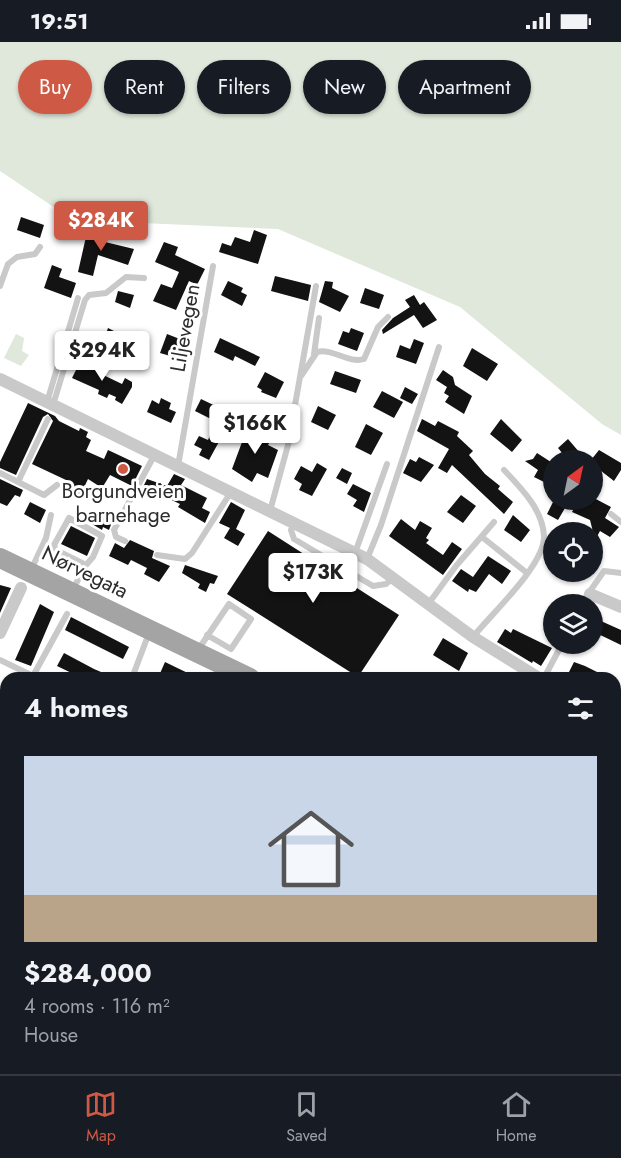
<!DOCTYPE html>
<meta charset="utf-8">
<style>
:root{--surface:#171b24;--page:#242831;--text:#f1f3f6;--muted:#9ea1a6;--line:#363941;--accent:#ce5944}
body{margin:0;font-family:Jost,sans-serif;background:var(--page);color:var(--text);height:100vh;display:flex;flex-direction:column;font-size:22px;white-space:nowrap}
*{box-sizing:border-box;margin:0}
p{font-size:20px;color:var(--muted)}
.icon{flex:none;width:33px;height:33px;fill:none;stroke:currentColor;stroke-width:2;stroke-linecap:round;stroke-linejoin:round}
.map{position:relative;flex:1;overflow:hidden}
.sheet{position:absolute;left:0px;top:630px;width:621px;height:402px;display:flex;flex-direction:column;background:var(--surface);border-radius:18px 18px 0 0;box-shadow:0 2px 4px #0004}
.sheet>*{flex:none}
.top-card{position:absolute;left:18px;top:18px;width:585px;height:54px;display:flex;gap:12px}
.needle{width:39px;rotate:33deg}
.buttons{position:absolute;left:543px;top:408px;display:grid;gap:12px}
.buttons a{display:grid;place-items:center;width:60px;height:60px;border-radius:50%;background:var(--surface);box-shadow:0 2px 4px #0004;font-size:30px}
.price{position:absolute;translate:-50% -51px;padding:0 14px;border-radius:6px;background:#fff;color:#222;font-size:20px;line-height:39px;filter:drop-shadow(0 2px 3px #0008)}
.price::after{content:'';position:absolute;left:50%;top:36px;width:18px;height:14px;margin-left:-9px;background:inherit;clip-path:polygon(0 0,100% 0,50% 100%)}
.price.active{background:var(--accent);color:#fff}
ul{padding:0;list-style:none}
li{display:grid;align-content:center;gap:12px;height:318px;padding:0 24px}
li span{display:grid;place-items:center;height:186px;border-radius:0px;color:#555}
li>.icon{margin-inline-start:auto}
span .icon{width:108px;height:108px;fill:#fffc;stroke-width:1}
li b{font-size:26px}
h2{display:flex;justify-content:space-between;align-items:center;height:72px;padding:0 24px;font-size:26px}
.chip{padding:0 21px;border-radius:27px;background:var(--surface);box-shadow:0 2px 4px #0004;font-size:21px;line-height:54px}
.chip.active{background:var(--accent);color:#fff}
.status{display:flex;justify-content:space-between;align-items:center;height:42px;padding:0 30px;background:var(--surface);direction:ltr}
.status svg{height:16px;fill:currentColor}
.menu{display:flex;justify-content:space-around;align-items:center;height:84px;border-top:2px solid var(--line);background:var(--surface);font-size:16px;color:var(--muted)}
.menu a{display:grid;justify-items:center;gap:3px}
.menu .active{color:var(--accent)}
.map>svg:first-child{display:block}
.green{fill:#dfe8db}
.water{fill:#cad4e6}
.building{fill:#131313}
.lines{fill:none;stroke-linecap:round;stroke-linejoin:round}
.service{stroke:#c9c9c9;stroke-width:6}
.minor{stroke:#c9c9c9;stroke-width:12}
.primary{stroke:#a4a4a4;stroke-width:20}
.trunk{stroke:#9c9c9c;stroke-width:21}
.poi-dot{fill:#ce5944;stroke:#fff;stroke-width:2}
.labels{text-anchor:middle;stroke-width:6;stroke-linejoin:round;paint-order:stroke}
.street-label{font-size:21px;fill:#2c2c2c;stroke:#fff}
.poi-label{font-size:21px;fill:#2c2c2c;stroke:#fff}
</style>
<div class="status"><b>19:51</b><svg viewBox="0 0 49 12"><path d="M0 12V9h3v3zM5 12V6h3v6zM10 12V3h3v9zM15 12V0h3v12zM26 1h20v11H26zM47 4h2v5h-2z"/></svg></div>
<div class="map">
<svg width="621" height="1032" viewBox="0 0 621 1032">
<rect width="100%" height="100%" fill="#fff"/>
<path class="green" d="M0,0H621V393L602,382L460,265L278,187L73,178L0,129Z
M16,292L24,296L22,309L29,313L21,324L4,316Z
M615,949L621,951V997L615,994Z"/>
<path class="water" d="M0,948L6,954V1026H346L358,1032H0Z
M615,1012L621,1015V1032H456L453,1026H615Z"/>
<path class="building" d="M21,175L44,183L40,196L17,188Z
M88,186L103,191L101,199L134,207L128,223L98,213L93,234L78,230Z
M254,188L267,193L258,222L219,210L222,201L231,204L235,195L250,200Z
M164,200L178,205L175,213L205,227L197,243L189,239L176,268L153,259L161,242L172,246L179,230L155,220Z
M52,223L62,227L59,235L76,241L71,256L44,246Z
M275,234L311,243L308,259L271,249Z
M228,239L243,246L241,250L247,253L242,264L221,253Z
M325,239L333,240L332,246L349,254L340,270L319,260Z
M365,246L384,253L379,267L360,261Z
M118,249L134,253L130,266L115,260Z
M414,253L420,263L424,260L437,278L423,286L414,273L383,292L382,288L393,276L410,265L405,258Z
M108,286L118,291L119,297L114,307L108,309L94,303L100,289L106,292Z
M351,286L364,291L357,309L338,302L343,289L349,291Z
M167,292L190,301L184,318L160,311Z
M220,296L260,315L255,324L235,314L233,319L214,310Z
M414,297L424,301L416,322L396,315L400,303L410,307Z
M472,306L498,322L487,339L463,324Z
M81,318L98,325L97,330L122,342L125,336L132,340V345L122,362L115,358L116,355L109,352L107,356L98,352L99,348L72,336Z
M443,328L453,335L455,343L472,354L464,372L445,360L449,354L444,351L447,345L436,338Z
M335,329L361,338L356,351L330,342Z
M265,330L284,340L276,356L261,350L262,348L257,345Z
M405,345L418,352L412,362L400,356Z
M382,349L403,360L394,376L373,365Z
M161,356L171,361L169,367L176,370L171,381L147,370L152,358L159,362Z
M201,357L226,369L219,381L195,369Z
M28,361L55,374L59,379L79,389L80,386L88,390L86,395L91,398L86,409L104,417L108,408L142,424L132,444L110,433L102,446L88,437L79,456L62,448L66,438L32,422L53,379L48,372L43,375L16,433L0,426V420Z
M318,364L336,373L328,388L311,380Z
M422,377L435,384L438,379L459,390L457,394L473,409L469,413L485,432L500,444L498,447L513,460L504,472L452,423L447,431L438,426L449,407L417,389Z
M501,377L522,398L512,410L490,392Z
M366,382L383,391L371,413L355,405Z
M248,384L268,394L271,397L268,403L278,408L268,436L257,431L252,440L232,427Z
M211,391L221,396L209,418L199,413L202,407L194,403L199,394L208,398Z
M568,397L586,418H568L558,406Z
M599,408L621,421V428L614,439L592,422L591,418Z
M537,411L554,422V445L534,435L538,428L525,419L533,417Z
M419,415L434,423L421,440L403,431L410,417L416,420Z
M317,421L327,427L312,454L299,448L302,442L294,437L301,424L312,430Z
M342,426L352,431L347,442L336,436Z
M174,432L185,437L181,443L207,456L202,466L210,470L205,481L178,465L180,462L161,453L159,457L141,449L147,437L167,444Z
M0,437L23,448L20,455L15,453L7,464L0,461Z
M353,442L371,451L364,470L353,464L357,458L347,452Z
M461,453L476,464L463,481L447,470Z
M592,455L611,465L605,476L619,485L610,495L600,489L595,498L590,478L572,470L578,459L586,464Z
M30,460L46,468L40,481L24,472Z
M231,460L245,468L236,487L245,492L238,504L224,496L230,486L219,481Z
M553,460L565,466L558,478L547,472Z
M96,472L112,480L109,488L103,485L102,488L92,482Z
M513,473L530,488L521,500L504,488Z
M401,477L415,488L420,479L432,486L426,496L429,498L426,501L443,513L452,500L462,507L443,533L389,494Z
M71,484L95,496L87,514L61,502Z
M268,489L399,573L358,635L227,552Z
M130,498L154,509L152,516L170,524L159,540L144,532L147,526L131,518L128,523L109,514L115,501L124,506Z
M488,514L511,529L502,542L489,532L476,550L469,547L468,550L452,539L461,527L473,535Z
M185,523L218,534L214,542L210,541L206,550L198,546L200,542L182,531Z
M0,543L11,546L0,571Z
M40,562L54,570L31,624L15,618Z
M71,575L129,605L123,617L65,588Z
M592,575L621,588V603L592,589Z
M505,587L511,591L513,587L552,606L541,624L533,619L532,621L497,600Z
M443,596L468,611L459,629L433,613Z
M64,611L94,627L115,636H82L57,624Z
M165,620L198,636H158Z
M574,620L585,624L609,636H566Z"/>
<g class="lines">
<path class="service" d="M0,244L8,222L17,215L35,212L40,205
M70,306L101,318L114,312
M314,312L319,276
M301,334L317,310C333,306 349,322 364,317L378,285L388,275
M47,360L78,256
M53,363L85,258L89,253L106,251L126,235L144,236
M178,424L213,224
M0,431L44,453L57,443
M18,440L48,377
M270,469L288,403L316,244
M611,472L621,480
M295,481L291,488L294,497L373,544L386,542L394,535
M482,495L527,531
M125,499L116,495L114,488L155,412
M355,511L387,422
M157,513L185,517L192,511L231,450
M367,517L381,483L439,305
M31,528L46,496L51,473
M73,547L86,523L56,508L54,503L69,476L102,494L93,515L86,523
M429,561L456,524L494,480
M581,562L604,529L621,531
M473,595C491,572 545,523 544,494C543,468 521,446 504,428
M197,608L202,602L229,562L251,577L231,607L207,593
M0,618L33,634L67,572
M132,636L149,591
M544,636L562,602
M0,831L6,833
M0,869L6,853
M0,917L6,923"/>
<path class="minor" d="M0,337L367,517L473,595L539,636
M590,552L621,565
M0,591L21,546
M615,684L621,688
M0,769L6,771
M615,842L621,828
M615,892L621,902"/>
<path class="primary" d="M0,516L250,636
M615,808L621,811"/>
<path class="trunk" d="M0,713L6,715
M615,942L621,944"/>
</g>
<circle class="poi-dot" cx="123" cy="427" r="6"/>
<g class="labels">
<g class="street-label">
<text transform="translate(185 286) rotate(-80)" y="7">Liljevegen</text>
<text transform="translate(85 530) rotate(26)" y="7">Nørvegata</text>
</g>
<g class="poi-label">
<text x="123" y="456">Borgundveien<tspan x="123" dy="24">barnehage</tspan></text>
</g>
</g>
</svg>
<div class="buttons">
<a><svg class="needle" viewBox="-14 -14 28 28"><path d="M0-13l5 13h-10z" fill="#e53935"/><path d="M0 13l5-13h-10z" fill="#9ea1a6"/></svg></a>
<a><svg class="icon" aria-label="locate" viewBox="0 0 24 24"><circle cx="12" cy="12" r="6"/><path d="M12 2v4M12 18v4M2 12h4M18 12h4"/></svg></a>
<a><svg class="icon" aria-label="layers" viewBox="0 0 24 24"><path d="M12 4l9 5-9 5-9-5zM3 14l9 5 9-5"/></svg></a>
</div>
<b class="price active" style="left:101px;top:210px">$284K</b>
<b class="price" style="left:102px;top:340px">$294K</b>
<b class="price" style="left:255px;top:413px">$166K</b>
<b class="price" style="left:313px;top:562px">$173K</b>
<div class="top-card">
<a class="chip active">Buy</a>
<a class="chip">Rent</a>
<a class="chip">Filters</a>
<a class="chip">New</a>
<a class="chip">Apartment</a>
</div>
<section class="sheet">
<h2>4 homes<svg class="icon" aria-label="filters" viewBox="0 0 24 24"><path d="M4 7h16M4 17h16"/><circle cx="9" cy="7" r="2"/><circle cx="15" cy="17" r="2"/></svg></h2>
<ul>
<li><span style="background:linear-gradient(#c9d6e8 75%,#b9a48a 0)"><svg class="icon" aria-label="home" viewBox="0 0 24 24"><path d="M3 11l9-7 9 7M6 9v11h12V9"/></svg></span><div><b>$284,000</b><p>4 rooms · 116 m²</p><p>House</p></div></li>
</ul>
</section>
</div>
<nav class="menu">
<a class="active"><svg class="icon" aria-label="map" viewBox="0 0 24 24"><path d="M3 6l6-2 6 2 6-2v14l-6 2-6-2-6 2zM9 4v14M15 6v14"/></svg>Map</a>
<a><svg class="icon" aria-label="saved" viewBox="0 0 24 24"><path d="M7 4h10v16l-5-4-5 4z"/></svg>Saved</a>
<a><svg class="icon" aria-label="home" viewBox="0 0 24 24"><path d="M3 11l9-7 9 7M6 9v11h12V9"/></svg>Home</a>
</nav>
